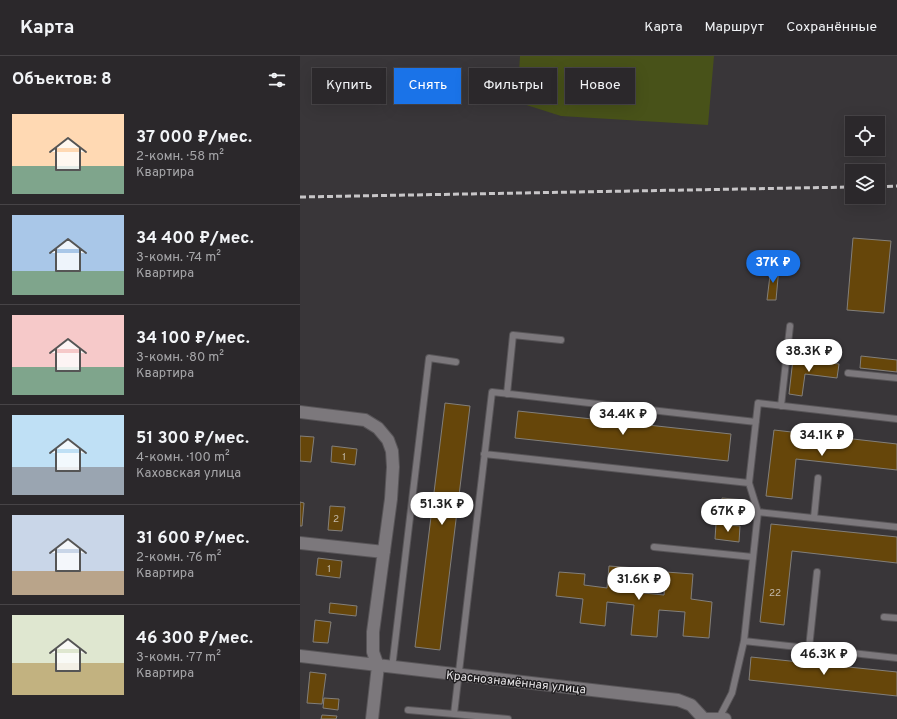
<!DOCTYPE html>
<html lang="ru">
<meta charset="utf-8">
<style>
:root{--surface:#2b282b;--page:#333033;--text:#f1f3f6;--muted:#a6a6a9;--line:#474447;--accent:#1a73e8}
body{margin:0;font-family:Overpass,sans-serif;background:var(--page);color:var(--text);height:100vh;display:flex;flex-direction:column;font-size:15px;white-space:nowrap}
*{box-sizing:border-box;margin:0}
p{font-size:13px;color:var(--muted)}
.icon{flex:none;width:22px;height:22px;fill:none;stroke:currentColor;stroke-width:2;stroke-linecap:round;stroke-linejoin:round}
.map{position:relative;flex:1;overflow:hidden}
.drawer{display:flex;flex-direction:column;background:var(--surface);width:300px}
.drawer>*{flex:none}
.top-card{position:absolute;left:12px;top:12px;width:380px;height:36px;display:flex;gap:8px}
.fabs{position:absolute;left:545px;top:60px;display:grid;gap:8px}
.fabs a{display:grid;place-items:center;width:40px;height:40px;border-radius:0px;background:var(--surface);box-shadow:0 4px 16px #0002,0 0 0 1px var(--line);font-size:20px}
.price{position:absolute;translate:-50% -34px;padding:0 9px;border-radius:14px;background:#fff;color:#222;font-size:13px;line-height:26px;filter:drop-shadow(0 1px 2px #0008)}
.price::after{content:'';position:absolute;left:50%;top:24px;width:12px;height:9px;margin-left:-6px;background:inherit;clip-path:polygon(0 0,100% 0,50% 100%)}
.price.current{background:var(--accent);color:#fff}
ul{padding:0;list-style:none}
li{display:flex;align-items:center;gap:12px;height:100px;padding:0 12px}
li+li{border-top:1px solid var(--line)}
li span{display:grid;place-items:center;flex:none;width:112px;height:80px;border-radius:0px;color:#555}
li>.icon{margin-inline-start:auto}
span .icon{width:48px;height:48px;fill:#fffc;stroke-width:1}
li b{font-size:17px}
h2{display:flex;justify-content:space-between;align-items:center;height:48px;padding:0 12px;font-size:17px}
.chip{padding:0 14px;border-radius:0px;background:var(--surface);box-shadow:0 4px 16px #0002,0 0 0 1px var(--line);font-size:14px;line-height:36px}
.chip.current{background:var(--accent);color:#fff}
header{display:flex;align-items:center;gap:24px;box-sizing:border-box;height:56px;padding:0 20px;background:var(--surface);border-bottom:1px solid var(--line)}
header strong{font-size:19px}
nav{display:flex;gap:22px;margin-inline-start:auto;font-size:14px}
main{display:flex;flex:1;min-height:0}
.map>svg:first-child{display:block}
.green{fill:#485219}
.building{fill:#66460a;stroke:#827f7b}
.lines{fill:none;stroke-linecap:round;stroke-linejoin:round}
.service-casing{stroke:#585558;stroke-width:8}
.minor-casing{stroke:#585558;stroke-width:14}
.service{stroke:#7c787c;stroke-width:6}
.minor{stroke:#7c787c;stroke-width:12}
.rail{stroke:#c8c6c8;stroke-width:3;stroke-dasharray:6 3;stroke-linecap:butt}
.labels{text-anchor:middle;stroke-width:3;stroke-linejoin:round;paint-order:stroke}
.number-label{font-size:10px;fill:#c5bcae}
.street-label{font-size:12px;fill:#e5e3e5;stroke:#201e20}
</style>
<header>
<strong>Карта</strong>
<nav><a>Карта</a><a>Маршрут</a><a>Сохранённые</a></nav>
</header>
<main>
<section class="drawer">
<h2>Объектов: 8<svg class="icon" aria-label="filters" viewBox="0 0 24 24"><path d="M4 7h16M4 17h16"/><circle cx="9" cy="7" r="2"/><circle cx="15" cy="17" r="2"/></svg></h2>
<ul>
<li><span style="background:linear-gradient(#ffd9b3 65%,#7fa58c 0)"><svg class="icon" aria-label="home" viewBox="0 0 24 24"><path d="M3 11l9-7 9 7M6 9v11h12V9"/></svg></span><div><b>37 000 ₽/мес.</b><p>2-комн. · 58 m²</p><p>Квартира</p></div></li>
<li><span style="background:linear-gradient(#a9c7e8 70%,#7fa58c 0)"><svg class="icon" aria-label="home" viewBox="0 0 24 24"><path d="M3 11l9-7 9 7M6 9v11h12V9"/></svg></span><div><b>34 400 ₽/мес.</b><p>3-комн. · 74 m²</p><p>Квартира</p></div></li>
<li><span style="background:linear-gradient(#f6c9c9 65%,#7fa58c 0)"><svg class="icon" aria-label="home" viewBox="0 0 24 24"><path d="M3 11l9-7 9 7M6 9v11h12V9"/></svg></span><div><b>34 100 ₽/мес.</b><p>3-комн. · 80 m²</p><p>Квартира</p></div></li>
<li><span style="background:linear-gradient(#bfe0f5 65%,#9aa5b1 0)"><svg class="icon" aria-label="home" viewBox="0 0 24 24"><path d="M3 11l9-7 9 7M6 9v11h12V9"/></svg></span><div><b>51 300 ₽/мес.</b><p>4-комн. · 100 m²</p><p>Каховская улица</p></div></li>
<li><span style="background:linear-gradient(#c9d6e8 70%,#b9a48a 0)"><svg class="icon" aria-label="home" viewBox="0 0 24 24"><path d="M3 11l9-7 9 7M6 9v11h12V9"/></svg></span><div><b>31 600 ₽/мес.</b><p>2-комн. · 76 m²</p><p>Квартира</p></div></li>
<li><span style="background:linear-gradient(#dfe7d0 60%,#c2b280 0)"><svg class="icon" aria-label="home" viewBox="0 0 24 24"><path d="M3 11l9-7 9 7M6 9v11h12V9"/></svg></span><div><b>46 300 ₽/мес.</b><p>3-комн. · 77 m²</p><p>Квартира</p></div></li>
</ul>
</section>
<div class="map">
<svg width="597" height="663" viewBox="0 0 597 663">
<rect width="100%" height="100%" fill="#393639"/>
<path class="green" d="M220,0H414L408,69L261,60L217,46Z"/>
<path class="building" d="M553,182L591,185L584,257L547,254Z
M471,211H479L476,244H467Z
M561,300L597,304V316L560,312Z
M493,303L539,308L537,322L505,318L502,340L489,338Z
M145,347L170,350L140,594L115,591Z
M218,355L431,378L428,405L215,382Z
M474,374L597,388V414L496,403L492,443L466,440Z
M0,380L14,381L11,406L0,405Z
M32,390L57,393L55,409L31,406Z
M422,442L445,444L444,455L421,453Z
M0,446L4,447L2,470H0Z
M30,450L45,451L42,475L28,474Z
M416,468L440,470L439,486L415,483Z
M471,468L597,481V507L492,495L484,569L460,566Z
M18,502L42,505L40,522L16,519Z
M309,510L336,512L333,536L364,539L366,516L393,518L391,543L412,546L409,582L383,580L385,556L359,554L357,581L331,579L334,549L307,546L305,570L280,567L283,543L256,540L259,516L285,518L284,529L307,532Z
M30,547L57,550L56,560L29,557Z
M15,564L31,566L28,587L13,586Z
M451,601L597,616V640L449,624Z
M10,616L26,618L22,648L7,647Z
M24,642L39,643L38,654L23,652Z
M22,659L37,660L36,663H21Z"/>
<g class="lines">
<defs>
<path id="service" d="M548,317L597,322
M207,338L213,279L261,284
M481,350L490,270
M184,398L449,427
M458,456L597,471
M514,462L518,422
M354,491L453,501
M584,561L597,562
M444,585L597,602
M509,592L517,516
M92,612L129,302L156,306
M108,654L154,658
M419,662L432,637L444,585L458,456L449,427L458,347L597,363
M208,663L154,658L192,336L456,366"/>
<path id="minor" d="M0,356L65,364L78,372L88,384L92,395L93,411L91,443L73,576V596L78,610L72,663
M0,487L84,496
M0,600L378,644L391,649L404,663H425"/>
</defs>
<use href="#service" class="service-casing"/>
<use href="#minor" class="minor-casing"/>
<use href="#service" class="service"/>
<use href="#minor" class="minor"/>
<path class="rail" d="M578,131L597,130
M0,141L552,131"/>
</g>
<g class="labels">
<g class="number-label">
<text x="44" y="404">1</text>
<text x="36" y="466">2</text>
<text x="29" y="516">1</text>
<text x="475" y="540">22</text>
</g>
<g class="street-label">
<text transform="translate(216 626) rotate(6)" y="4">Краснознамённая улица</text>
</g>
</g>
</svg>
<div class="fabs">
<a><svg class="icon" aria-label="locate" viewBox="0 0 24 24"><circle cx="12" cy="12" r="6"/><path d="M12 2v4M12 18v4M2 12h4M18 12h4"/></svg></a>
<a><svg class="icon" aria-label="layers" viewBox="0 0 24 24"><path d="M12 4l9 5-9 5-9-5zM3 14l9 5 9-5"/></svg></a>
</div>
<b class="price current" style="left:473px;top:228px">37K ₽</b>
<b class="price" style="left:509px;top:317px">38.3K ₽</b>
<b class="price" style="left:323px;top:380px">34.4K ₽</b>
<b class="price" style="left:522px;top:401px">34.1K ₽</b>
<b class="price" style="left:142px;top:470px">51.3K ₽</b>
<b class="price" style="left:428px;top:477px">67K ₽</b>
<b class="price" style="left:339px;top:545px">31.6K ₽</b>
<b class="price" style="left:524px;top:620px">46.3K ₽</b>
<div class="top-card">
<a class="chip">Купить</a>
<a class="chip current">Снять</a>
<a class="chip">Фильтры</a>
<a class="chip">Новое</a>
</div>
</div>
</main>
